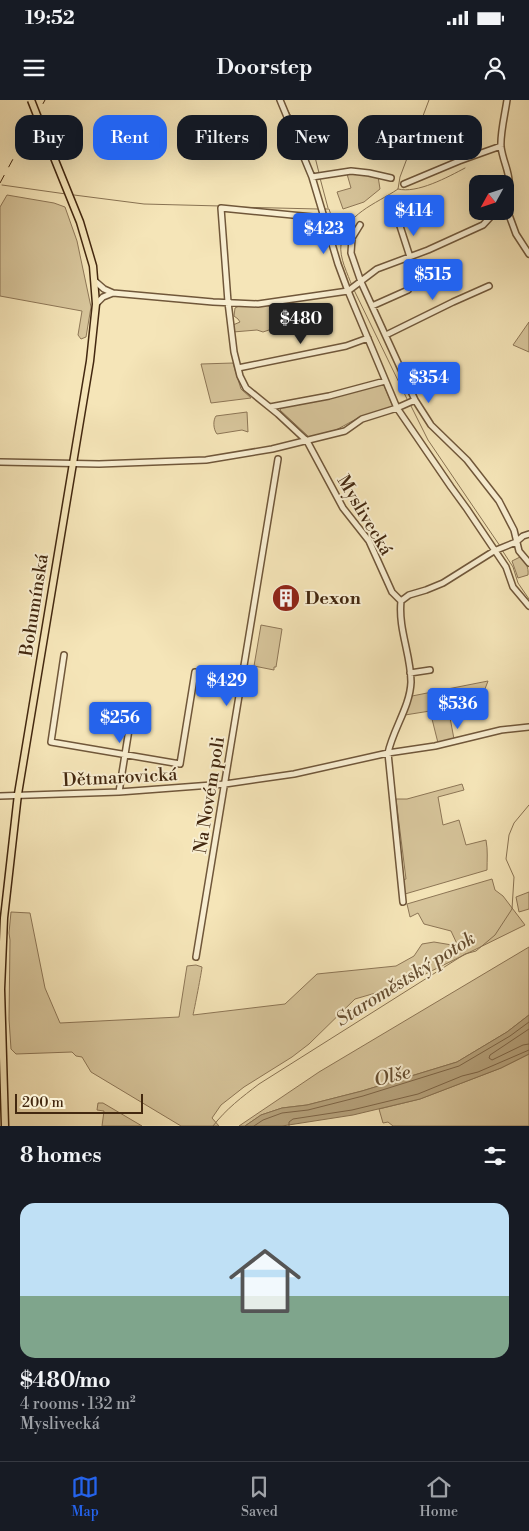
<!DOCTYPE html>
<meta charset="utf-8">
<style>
:root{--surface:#171b24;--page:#20242c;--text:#f1f3f6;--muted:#9ea1a6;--line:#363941;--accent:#2563eb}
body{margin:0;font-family:"Libre Bodoni",serif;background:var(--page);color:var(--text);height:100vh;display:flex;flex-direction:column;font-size:19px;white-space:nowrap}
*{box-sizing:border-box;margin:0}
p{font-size:16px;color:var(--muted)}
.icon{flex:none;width:28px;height:28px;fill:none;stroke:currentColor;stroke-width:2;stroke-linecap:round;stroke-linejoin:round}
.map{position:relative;height:1026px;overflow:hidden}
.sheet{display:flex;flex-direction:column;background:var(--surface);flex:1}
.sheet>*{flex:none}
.top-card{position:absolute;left:15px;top:15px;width:500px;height:45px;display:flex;gap:10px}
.needle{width:32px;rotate:230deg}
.tools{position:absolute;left:469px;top:75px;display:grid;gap:10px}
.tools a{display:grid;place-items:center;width:45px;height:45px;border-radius:10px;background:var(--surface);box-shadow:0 5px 20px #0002;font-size:25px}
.scale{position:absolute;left:15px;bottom:12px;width:128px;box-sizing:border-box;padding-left:5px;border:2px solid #432810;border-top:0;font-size:14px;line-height:18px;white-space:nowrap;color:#432810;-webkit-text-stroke:4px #f8eed1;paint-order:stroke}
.price{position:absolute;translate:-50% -42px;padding:0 11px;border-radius:5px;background:var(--accent);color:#fff;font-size:16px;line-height:32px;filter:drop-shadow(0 1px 2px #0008)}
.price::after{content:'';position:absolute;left:50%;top:30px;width:15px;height:11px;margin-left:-8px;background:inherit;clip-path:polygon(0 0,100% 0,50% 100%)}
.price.selected{background:#222;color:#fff}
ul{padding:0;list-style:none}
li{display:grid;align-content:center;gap:10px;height:265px;padding:0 20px}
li+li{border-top:1px solid var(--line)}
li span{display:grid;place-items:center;height:155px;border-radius:15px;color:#555}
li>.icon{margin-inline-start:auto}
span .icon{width:90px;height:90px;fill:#fffc;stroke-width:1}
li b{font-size:21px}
h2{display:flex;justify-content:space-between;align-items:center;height:60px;padding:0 20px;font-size:21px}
.chip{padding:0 18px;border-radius:15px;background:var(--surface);box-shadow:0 5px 20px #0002;font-size:18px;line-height:45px}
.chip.selected{background:var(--accent);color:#fff}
.status{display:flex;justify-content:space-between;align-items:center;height:35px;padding:0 25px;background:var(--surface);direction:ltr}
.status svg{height:14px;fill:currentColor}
header{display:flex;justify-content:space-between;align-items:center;height:65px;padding:0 20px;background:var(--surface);font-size:22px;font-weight:600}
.tab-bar{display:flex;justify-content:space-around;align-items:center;height:70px;border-top:1px solid var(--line);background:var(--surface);font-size:14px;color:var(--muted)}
.tab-bar a{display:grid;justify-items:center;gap:2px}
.tab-bar .selected{color:var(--accent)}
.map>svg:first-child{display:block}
.green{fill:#d7c59b;stroke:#8d7656}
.water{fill:#b8a57f;stroke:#897353}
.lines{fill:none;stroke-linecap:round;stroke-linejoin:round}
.shore{stroke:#7e6648;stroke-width:1}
.stream{stroke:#897353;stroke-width:1}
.minor-casing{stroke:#70573a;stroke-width:8}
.major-casing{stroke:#432810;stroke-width:9}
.minor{stroke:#f8eed1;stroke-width:5}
.major{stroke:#f5e5b8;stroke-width:6}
.rail{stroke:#432810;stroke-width:1;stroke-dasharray:9 9;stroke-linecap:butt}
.major-bridge-casing{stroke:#432810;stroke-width:9;stroke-linecap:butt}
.major-bridge{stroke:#f5e5b8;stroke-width:6}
.labels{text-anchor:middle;stroke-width:4;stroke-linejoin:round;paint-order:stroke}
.street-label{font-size:18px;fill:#432810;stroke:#f8eed1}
.poi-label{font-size:18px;font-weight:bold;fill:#432810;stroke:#f8eed1;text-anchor:start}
.water-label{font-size:19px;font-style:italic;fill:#664e31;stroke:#f8eed1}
</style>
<div class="status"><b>19:52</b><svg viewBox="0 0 49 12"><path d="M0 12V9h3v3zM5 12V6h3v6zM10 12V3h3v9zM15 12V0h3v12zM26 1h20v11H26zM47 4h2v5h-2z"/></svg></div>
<header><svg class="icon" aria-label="menu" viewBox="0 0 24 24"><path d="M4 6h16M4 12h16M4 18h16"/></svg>Doorstep<svg class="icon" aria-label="person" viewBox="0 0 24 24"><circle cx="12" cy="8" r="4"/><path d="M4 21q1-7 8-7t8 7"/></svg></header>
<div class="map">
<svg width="529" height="1026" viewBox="0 0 529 1026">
<rect width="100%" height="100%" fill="#f5e5b8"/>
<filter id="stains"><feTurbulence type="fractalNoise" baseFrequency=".004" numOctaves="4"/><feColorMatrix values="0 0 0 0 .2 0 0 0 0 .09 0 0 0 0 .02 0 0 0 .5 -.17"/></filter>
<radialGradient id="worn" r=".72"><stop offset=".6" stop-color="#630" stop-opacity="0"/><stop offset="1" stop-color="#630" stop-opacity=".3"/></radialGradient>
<path class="green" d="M347,74H368L378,76L380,89L364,102L343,109L337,92L351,88Z
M7,95L54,103L65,107L77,141L91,207L86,237L81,239L78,235L82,211L0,196V107Z
M268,205L274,214L275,228L263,232L257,230L233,232V225L240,222L238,219L234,216L235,208L239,206Z
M529,222V252L513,245Z
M233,263L241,289L251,298L211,303L201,264Z
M383,283L393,307L358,318L336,330L309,337L280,310L283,306Z
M247,312L248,332L242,330L217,334C213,329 213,320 216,316Z
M522,456C525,462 529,467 528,475L518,478L512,461Z
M261,525L282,529L276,567H274V570L254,566Z
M488,581L480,602L448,607L454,639L438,643L430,611L405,615L412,596Z
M462,684L464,690L438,697L443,725L459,720L466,745L486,740C488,751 487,759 487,770L405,794L402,780L406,779L396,699H407Z
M492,779L495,790L503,796L525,825L403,885L355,899L309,944L292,957L244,987L221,1005L212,1018L219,1026H181L91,972L82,957L76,956L72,952L16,954L11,949L9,919L10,840L9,833L11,812L30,813L45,888L60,923L179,917L187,866L196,865L202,867C202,870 194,911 193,915L285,904L317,874L396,866L414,856L422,844L434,842L458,846L451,831L424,824L418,813L410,817L407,804Z
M529,792V809L519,812L516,797Z
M529,847V915L507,932L457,962L362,991L307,1005L282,1008L261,1015L245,1026H239L319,972Z
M529,954V1026H393L388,1022L383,1023L379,1009L420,999L501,968Z
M98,1003H103L142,1026H102L104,1011L97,1010Z"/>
<path class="water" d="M529,915V954L501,968L420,999L353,1015L282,1026H245L261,1015L282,1008L307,1005L362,991L457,962L507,932Z"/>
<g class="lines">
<path class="shore" d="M529,929L490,955L489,958L492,960L523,945L529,944
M254,1026L263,1020L282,1013L308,1010L363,996L459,966L510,936L529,922
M289,1026V1022L293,1019L352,1010L418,994L462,976L478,972L529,950"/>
<path class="stream" d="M283,0L288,11L314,53L319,73
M320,78L328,108
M2,85L66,94
M398,89C417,94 448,77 465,68
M74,95L144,104L220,106
M234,107L318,109
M325,109H329L341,145
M352,186C348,174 339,158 341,144C344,114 376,104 398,89L400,77L429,0
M354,190L408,301
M410,304L428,340L500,446
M502,450L513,467L518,483L529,499
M213,1026C226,1009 242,997 259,984L465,854L476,851L495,835L512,809L514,777L506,759L509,735L514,723L529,705"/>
<defs>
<path id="minor" d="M280,0L312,77L338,164L348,191L397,308L451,387L467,409L506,467L513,487L529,506
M312,77L351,71L369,73L391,78
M404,84L459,61L501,46
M505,100C515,78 504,68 501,47C500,34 505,14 507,0
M505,104L516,134L529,154
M323,118L221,108L228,202L234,252L240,276L246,288L278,314L307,341L343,408L369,441L392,492L401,501
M399,123L410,157
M360,125L352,138L351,153L361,182L415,300L431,325L467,360L499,401L514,430L519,451L529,463
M96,182L104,189L113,193
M96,204L103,197L113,193L213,202L258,204L348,191L377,169L428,150L483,125L496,111
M372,206L408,190
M386,235L453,202L489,186
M238,268L346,246L368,238
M270,307L329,296L385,281
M0,362L99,364L206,360L272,349L345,331L362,319L397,308L415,300
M64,555L51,642L180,664L195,572
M410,573L430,570
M119,692L131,617
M0,696L119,692L225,684L294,674L388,653L435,646L501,630L529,627
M403,802L388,653C393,629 410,607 411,582C411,555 398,529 401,501L409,495L426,490L443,483L494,451L516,442L523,436L529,434
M196,857L278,359"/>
<path id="major" d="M5,1026L1,889L4,818L18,694L90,261L96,204L93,166L80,122L42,28"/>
</defs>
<use href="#minor" class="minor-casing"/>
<use href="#major" class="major-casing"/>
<use href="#minor" class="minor"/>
<use href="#major" class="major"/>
<path class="rail" d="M0,83L45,0"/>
<defs>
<path id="major-bridge" d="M31,0L42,28"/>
</defs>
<use href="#major-bridge" class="major-bridge-casing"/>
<use href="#major-bridge" class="major-bridge"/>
</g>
<defs>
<symbol id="building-disc" viewBox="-11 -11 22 22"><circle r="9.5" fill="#8f2418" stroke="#f8eed1"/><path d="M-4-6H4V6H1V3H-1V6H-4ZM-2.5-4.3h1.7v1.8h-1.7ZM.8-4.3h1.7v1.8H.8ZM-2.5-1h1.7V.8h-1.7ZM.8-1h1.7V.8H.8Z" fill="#fff"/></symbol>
</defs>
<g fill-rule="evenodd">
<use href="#building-disc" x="270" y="482" width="32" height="32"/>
</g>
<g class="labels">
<g class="street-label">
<text transform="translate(365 415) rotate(59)" y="6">Myslivecká</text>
<text transform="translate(34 505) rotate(-81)" y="6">Bohumínská</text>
<text transform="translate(120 677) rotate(-3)" y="6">Dětmarovická</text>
<text transform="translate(209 695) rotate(-81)" y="6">Na Novém poli</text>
</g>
<g class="poi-label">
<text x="305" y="504">Dexon</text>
</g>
<g class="water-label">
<text transform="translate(405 878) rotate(-32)" y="7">Staroměstský potok</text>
<text transform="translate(392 975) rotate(-14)" y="7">Olše</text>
</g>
</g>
<rect width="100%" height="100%" filter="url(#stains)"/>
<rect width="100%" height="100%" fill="url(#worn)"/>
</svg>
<div class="tools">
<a><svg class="needle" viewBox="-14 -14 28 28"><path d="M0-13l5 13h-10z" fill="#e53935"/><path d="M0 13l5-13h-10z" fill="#9ea1a6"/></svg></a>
</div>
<div class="scale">200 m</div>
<b class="price" style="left:414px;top:137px">$414</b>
<b class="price" style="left:324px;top:155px">$423</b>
<b class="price" style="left:433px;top:201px">$515</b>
<b class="price selected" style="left:301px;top:245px">$480</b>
<b class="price" style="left:429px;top:304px">$354</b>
<b class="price" style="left:227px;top:607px">$429</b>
<b class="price" style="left:458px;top:630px">$536</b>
<b class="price" style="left:120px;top:644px">$256</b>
<div class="top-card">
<a class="chip">Buy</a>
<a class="chip selected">Rent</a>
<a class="chip">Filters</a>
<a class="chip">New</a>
<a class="chip">Apartment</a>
</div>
</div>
<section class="sheet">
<h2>8 homes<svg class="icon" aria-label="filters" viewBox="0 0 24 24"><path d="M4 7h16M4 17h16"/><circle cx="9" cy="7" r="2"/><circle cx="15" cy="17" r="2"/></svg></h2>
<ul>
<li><span style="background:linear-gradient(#bfe0f5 60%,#7fa58c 0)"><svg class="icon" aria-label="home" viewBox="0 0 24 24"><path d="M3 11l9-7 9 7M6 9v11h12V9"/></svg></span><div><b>$480/mo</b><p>4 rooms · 132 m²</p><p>Myslivecká</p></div></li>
</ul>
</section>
<nav class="tab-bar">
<a class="selected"><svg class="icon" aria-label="map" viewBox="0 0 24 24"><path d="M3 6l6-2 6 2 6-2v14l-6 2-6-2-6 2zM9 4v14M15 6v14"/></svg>Map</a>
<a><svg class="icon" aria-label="saved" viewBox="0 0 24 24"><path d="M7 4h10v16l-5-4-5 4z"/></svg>Saved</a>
<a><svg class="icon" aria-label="home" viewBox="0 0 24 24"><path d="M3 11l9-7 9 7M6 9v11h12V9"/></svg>Home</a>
</nav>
